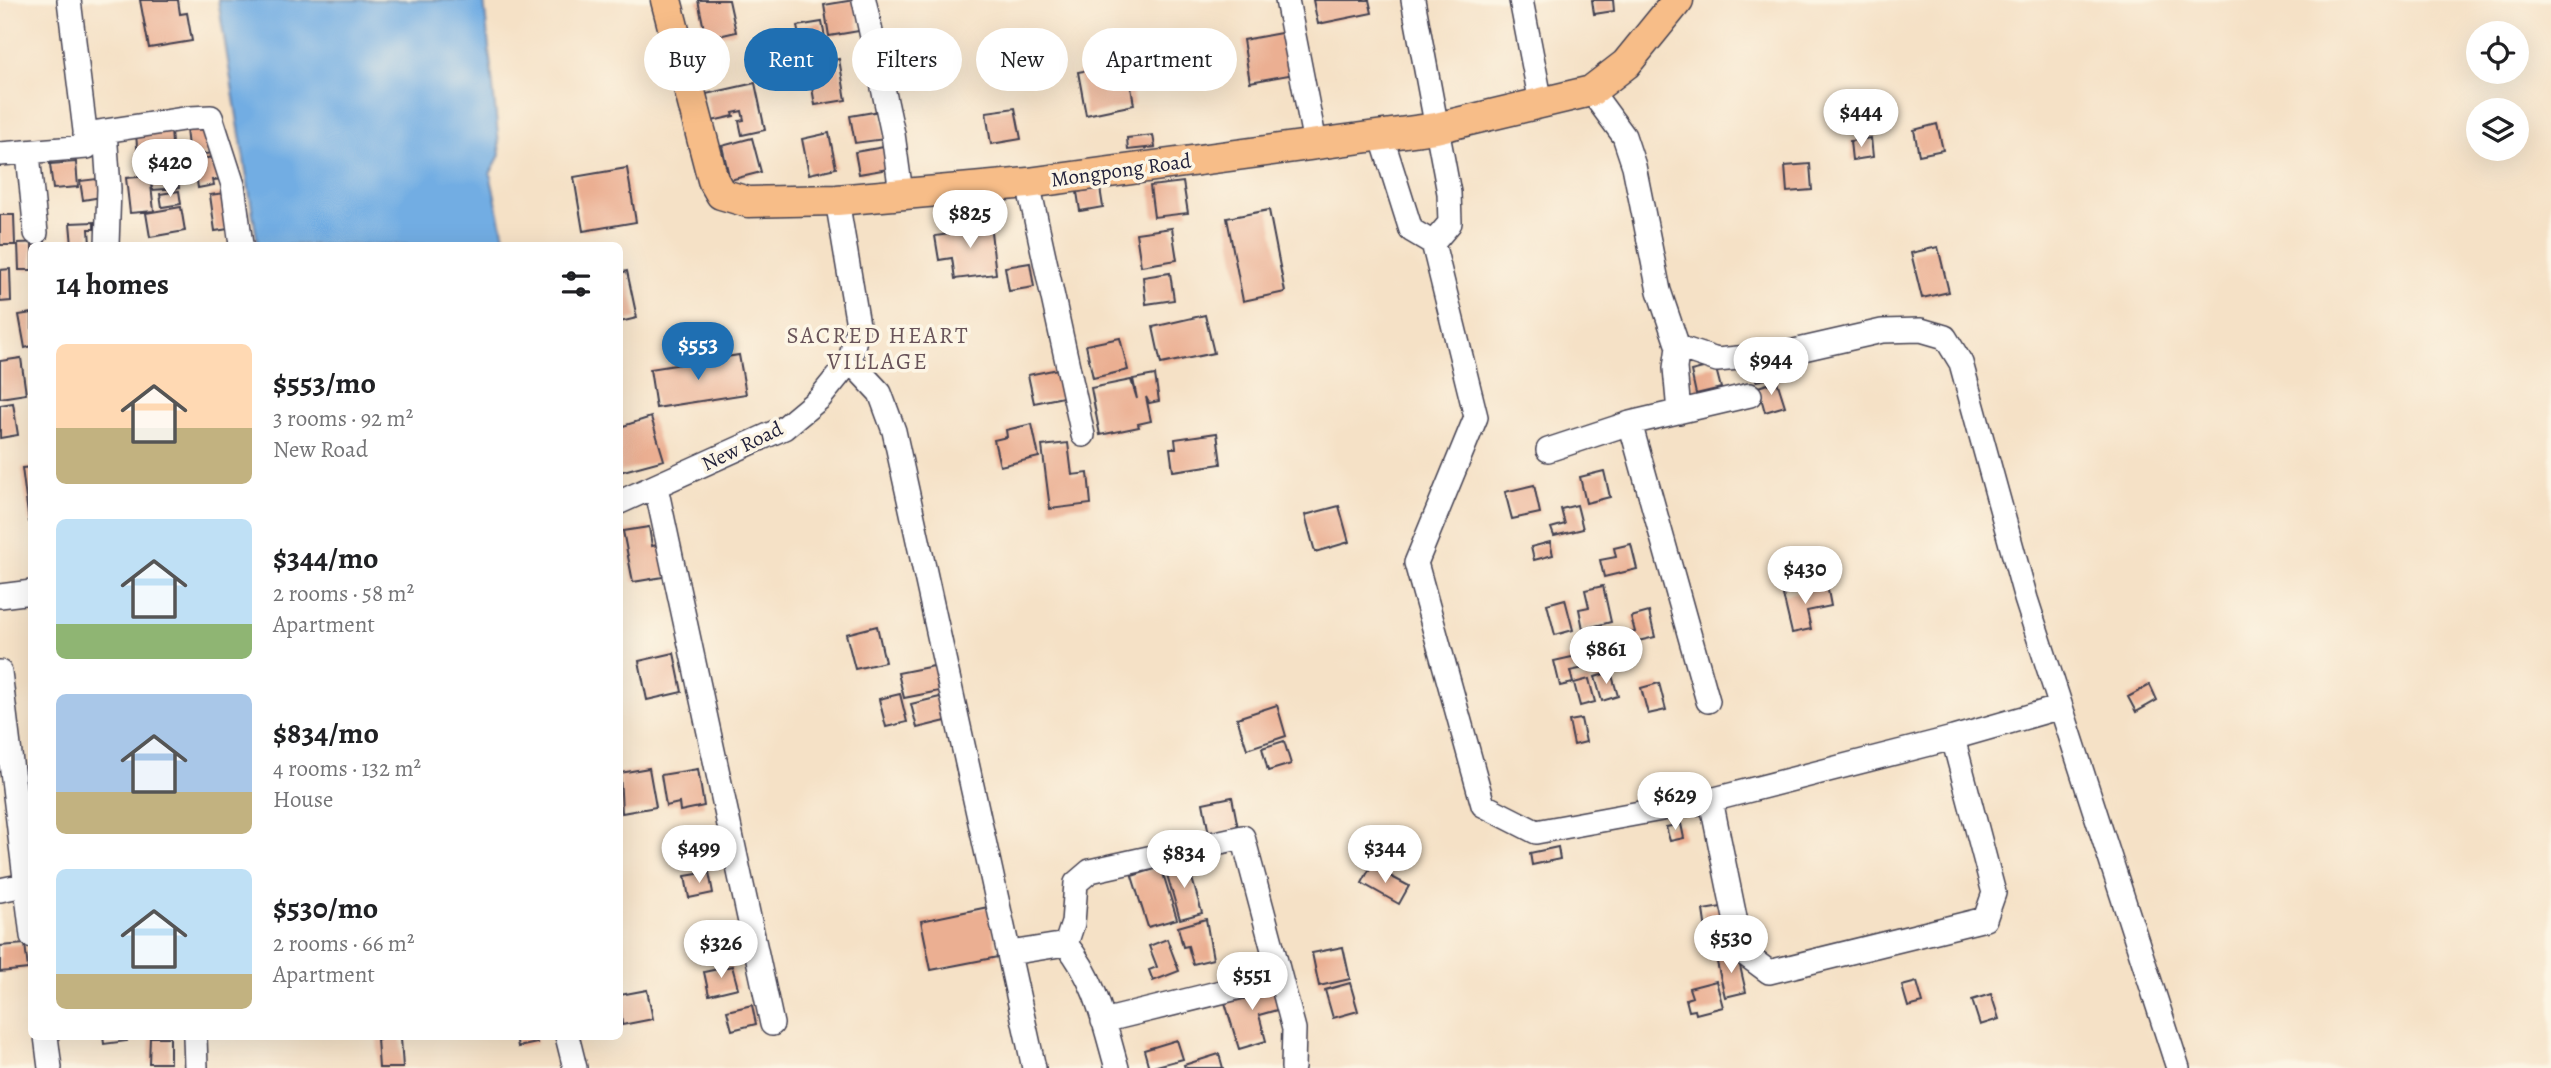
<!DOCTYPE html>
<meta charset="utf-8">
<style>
:root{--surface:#fff;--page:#f6f6f6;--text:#202124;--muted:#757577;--accent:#1f6fb2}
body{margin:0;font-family:Alegreya,serif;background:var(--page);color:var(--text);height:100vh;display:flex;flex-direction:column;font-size:26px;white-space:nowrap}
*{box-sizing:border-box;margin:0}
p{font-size:23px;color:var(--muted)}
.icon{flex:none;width:38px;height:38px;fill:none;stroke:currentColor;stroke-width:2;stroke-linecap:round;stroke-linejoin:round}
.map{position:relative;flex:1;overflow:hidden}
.sheet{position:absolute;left:28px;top:242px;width:595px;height:798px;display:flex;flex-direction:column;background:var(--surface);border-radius:10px;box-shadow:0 7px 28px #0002}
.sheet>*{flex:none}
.hud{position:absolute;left:644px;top:28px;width:665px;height:63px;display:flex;gap:14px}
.tools{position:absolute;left:2466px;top:21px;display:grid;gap:14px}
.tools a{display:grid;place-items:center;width:63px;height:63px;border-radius:50%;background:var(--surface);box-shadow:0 7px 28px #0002;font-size:35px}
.price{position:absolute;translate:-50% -60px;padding:0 16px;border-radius:24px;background:#fff;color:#222;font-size:23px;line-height:46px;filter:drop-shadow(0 2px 4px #0008)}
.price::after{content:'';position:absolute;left:50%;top:42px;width:21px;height:16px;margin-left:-10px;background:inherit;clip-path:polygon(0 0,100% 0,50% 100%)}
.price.on{background:var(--accent);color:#fff}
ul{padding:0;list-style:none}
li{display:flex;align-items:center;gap:21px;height:175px;padding:0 28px}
li span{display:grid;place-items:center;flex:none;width:196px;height:140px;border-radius:10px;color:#555}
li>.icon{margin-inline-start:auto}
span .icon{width:84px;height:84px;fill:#fffc;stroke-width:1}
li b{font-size:30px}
h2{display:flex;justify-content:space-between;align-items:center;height:84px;padding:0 28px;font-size:30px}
.chip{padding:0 24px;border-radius:32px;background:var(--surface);box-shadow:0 7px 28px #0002;font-size:24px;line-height:63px}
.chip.on{background:var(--accent);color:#fff}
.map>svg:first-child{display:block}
.water{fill:#72ade3;stroke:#4a688f;stroke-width:2}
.building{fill:#ebaf92}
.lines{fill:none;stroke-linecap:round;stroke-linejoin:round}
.minor-casing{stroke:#423f50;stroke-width:26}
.major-casing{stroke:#423f50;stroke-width:33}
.minor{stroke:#fff;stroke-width:23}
.major{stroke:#f7bd88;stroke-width:30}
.labels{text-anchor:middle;stroke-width:7;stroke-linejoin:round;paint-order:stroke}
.street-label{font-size:21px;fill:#22223b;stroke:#fcf5e5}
.neighbourhood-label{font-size:23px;letter-spacing:2px;fill:#685359;stroke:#fcf5e5}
</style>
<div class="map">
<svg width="2551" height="1068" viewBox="0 0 2551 1068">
<rect width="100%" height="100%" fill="#fcf5e5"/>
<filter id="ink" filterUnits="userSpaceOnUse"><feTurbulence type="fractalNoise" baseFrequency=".0143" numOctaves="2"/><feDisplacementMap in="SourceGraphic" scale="14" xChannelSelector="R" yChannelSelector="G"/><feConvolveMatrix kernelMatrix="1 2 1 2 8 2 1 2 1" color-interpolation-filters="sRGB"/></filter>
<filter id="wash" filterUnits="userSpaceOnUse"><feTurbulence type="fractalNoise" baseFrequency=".00686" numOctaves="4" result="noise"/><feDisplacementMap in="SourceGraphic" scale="28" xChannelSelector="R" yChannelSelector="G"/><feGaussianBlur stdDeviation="1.57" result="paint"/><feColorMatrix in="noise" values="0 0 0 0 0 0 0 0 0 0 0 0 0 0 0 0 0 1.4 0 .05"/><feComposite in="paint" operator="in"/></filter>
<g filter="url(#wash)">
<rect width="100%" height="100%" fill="#f5e1c6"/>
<path class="water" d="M218,0H484L500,155L490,174L506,245H258Z"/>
<g id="blocks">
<path class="building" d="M140,0H178L180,14L187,13L192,41L149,48Z
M698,0H729L736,32L706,39Z
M854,0L859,31L829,36L824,5Z
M1313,0H1369L1372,13L1318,24Z
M1592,0H1613L1614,11L1594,14Z
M822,22L828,53L803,57L797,26Z
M1292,31L1300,73L1250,82L1243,40Z
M839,59L846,100L815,105L808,65Z
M1127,63L1134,105L1086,115L1078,72Z
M755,83L765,130L742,135L739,121L744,120L742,111L733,113L734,116L712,121L706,94Z
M1015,108L1021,139L991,144L986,112Z
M880,111L885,139L855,143L850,116Z
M1937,124L1943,150L1919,155L1914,130Z
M211,127L214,153L189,156L186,129Z
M171,131L173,156L138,159L136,133Z
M829,133L836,168L809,174L802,139Z
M1153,135L1155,147L1128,150L1127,138Z
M752,138L761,172L730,180L722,146Z
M1871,138L1873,157L1852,160L1850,141Z
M884,147L888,169L859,174L855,152Z
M220,156L224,179L213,180L214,185L198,188L194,160Z
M176,158L179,188L152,190L150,161Z
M76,162L78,187L53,189L50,164Z
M1810,164L1812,190L1787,192L1785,166Z
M627,168L636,222L583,231L574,177Z
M150,176L154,211L130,213L126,178Z
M105,178L107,196L83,200L80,181Z
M1183,182L1188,213L1154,217L1150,186Z
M1100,188L1103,207L1080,211L1077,192Z
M179,191L181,204L162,207L160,194Z
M231,192L235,228L215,231L210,195Z
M181,207L185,231L150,237L146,213Z
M1269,210L1285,292L1243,301L1227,218Z
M0,215H14L15,245H0Z
M989,215L996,274L955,279L952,258L939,260L935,236L972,231L970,217Z
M94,222V229H89L90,245H72L70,223Z
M1172,228L1177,260L1141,266L1136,233Z
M45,242V245H32V270H19L18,243Z
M1938,247L1949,292L1922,298L1911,253Z
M1030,263L1034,287L1009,291L1005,267Z
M10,269L11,301L0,302V270Z
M627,271L637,318L620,322V273Z
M1170,273L1174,300L1146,304L1143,277Z
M32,313V346L25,348L19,315Z
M1205,315L1214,353L1161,364L1153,327Z
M1120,338L1128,370L1093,378L1086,345Z
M739,355L746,394L656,408L650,369Z
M1792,357L1795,373L1756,381L1753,365Z
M21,358L26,394L0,398V361Z
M1715,365L1721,388L1696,394L1691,371Z
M1063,368L1068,396L1034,403L1028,375Z
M1155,375L1159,401L1149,403L1146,397L1151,421L1138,424L1139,427L1100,435L1091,388L1131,380L1137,399L1133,379Z
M1777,381L1785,406L1765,412L1758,387Z
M13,403L18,435L0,438V405Z
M651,417L664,460L620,472V427Z
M1032,424L1039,457L1000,466L994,440L1007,437L1006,430Z
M1217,433L1221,464L1173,471L1170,448H1176L1175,439Z
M1068,443L1072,475L1088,473L1091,504L1050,509L1042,446Z
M32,467V522H29L22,468Z
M1604,471L1610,497L1586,503L1580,477Z
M1534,485L1540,513L1512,519L1505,492Z
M1577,505L1583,529L1554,536L1551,528L1565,524L1561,509Z
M1339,506L1349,542L1315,552L1305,515Z
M649,527L652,546L663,544L669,576L633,582L623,531Z
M1550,542L1553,555L1534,560L1531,547Z
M1631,544L1637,569L1604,577L1600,560L1616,557L1614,548Z
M1827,585L1831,606L1807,611L1811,629L1792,633L1783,595Z
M1603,586L1611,622L1583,629L1579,609L1589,607L1585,590Z
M1565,599L1573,630L1555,635L1547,604Z
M1649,612L1655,637L1638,641L1640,651L1626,654L1621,635L1635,632L1631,617Z
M877,626L885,662L855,669L846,634Z
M674,653L682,692L647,700L639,661Z
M1581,655L1584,668L1570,671L1573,683L1560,686L1554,661Z
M939,665L944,690L904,698L898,673Z
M1611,672L1618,696L1602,701L1595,677Z
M1589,679L1595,702L1580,706L1574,683Z
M1659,683L1666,710L1648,714L1641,688Z
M2150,685L2157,700L2136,712L2128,697Z
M900,694L907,722L886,727L879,699Z
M948,695L954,719L917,728L911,704Z
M1277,705L1286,736L1247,749L1237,718Z
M1581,719L1586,742L1574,745L1569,721Z
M1284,741L1291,764L1268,771L1262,748Z
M649,768L656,807L622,813L620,773Z
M698,769L704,806L680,811L679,803L666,806L661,775Z
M1232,797L1238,828L1209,834L1203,803Z
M1681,824L1684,838L1670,841L1666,827Z
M693,834L695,844L706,842L709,858L682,862L677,836Z
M1558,847L1560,859L1532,865L1530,853Z
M1187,861L1202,913L1180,919L1165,868Z
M1371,866L1409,886L1399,904L1362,883Z
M1161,867L1177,919L1148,927L1132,876Z
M709,872L713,893L689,898L685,876Z
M1728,906L1733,940L1708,944L1703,910Z
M988,907L998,957L931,970L921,921Z
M1206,919L1213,959L1193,964L1188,946L1183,947L1178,927Z
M1167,939L1179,971L1153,981L1149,970L1157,967L1149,946Z
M25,944L28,969L0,972V946Z
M1343,947L1350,979L1319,986L1312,953Z
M1737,953L1746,992L1725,997L1716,958Z
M732,966L738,988L709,995L704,972Z
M1276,981L1284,1008L1259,1015L1266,1041L1239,1049L1223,996Z
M1716,981L1723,1007L1696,1014L1695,1010L1689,1011L1686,999L1692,997L1689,988Z
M1917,982L1923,1003L1908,1007L1902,986Z
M1350,983L1358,1011L1333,1018L1325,990Z
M647,990L653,1019L622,1025L620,995Z
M1991,994L1999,1019L1980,1025L1972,1000Z
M752,1005L756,1024L732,1030L727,1011Z
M103,1036H126L127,1041L104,1044Z
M516,1036H535L537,1043L518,1047Z
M150,1037H170V1063H149Z
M401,1038L403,1068H379L377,1039Z
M1177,1040L1183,1059L1149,1068L1144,1050Z
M1219,1054L1223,1068H1185L1184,1065Z"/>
</g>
</g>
<g filter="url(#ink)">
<use href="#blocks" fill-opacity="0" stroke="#423f50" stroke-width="2"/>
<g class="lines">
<defs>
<path id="minor" d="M864,0L893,134L901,193
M1287,0L1315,143
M1521,0L1541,103
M1591,91L1624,136L1634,166L1659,291L1678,347L1717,360L1781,354L1882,331L1921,330L1945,337L1961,363L2026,599L2178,1068
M105,131L109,189L107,245
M85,134L190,118L211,117L233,185L241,245
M1381,135L1411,230L1433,243L1450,223L1449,193L1413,0
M0,154L87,147L69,0
M28,154L36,233
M1028,183L1083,435
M1433,243L1476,417L1416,563L1483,805L1536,832L1711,800L1953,738L2061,707
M1678,347L1675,368L1679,412
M850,361L880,393L894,431L1034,1068
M1630,423L1708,701
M1548,450L1630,423L1750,395
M656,487L772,1024
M620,502L784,428L820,398L850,361L858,325L837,200
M0,596L32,592
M0,672L32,936
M1711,800L1742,952L1769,972L1985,919L1994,893L1953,738
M0,890L24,885
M1066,944L1073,923L1076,883L1090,871L1243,837L1294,1029L1293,1068
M1010,953L1066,944C1096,980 1104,1023 1117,1068
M1103,1021L1278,978
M46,1036L50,1068
M195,1036L196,1068
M567,1036L575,1068"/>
<path id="major" d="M666,0L713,180L721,194L748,202L837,200L1028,183L1436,128L1591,91L1626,64L1678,0"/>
</defs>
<use href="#minor" class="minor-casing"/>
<use href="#major" class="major-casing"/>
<use href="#minor" class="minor"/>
<use href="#major" class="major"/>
</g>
</g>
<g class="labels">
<g class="street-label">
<text transform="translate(1121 170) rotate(-8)" y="7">Mongpong Road</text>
<text transform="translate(742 446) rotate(-26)" y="7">New Road</text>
</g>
<g class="neighbourhood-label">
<text x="878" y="343">SACRED HEART<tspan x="878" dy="26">VILLAGE</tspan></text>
</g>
</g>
</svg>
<div class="tools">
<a><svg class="icon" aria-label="locate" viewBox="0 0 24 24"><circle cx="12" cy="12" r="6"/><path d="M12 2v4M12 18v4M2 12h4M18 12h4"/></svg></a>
<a><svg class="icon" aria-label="layers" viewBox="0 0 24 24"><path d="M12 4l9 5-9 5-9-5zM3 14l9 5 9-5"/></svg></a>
</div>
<b class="price" style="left:1861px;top:149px">$444</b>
<b class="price" style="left:170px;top:199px">$420</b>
<b class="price" style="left:970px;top:250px">$825</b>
<b class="price on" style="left:698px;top:382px">$553</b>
<b class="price" style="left:1771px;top:397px">$944</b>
<b class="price" style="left:1805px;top:606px">$430</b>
<b class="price" style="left:1606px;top:686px">$861</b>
<b class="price" style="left:1675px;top:832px">$629</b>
<b class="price" style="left:699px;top:885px">$499</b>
<b class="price" style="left:1385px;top:885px">$344</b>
<b class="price" style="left:1184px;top:890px">$834</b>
<b class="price" style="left:1731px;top:975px">$530</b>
<b class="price" style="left:721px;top:980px">$326</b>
<b class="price" style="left:1252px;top:1012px">$551</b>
<div class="hud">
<a class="chip">Buy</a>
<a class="chip on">Rent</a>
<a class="chip">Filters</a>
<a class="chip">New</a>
<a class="chip">Apartment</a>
</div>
<section class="sheet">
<h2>14 homes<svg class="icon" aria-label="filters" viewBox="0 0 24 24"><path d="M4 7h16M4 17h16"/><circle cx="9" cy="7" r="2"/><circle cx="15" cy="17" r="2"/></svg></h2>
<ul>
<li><span style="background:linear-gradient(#ffd9b3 60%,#c2b280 0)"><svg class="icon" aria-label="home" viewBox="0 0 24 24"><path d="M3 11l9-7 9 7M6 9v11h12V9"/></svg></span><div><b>$553/mo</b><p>3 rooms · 92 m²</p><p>New Road</p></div></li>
<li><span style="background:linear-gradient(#bfe0f5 75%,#8fb573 0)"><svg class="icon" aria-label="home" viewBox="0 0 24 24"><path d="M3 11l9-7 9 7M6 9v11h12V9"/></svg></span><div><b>$344/mo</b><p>2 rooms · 58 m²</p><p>Apartment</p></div></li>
<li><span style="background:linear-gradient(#a9c7e8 70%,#c2b280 0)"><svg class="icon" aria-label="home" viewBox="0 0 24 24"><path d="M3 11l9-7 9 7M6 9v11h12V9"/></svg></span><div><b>$834/mo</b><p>4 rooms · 132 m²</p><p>House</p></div></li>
<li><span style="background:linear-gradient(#bfe0f5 75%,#c2b280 0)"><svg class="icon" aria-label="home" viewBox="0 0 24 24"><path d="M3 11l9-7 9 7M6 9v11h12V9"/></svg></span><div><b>$530/mo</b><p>2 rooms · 66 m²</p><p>Apartment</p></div></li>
</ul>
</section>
</div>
